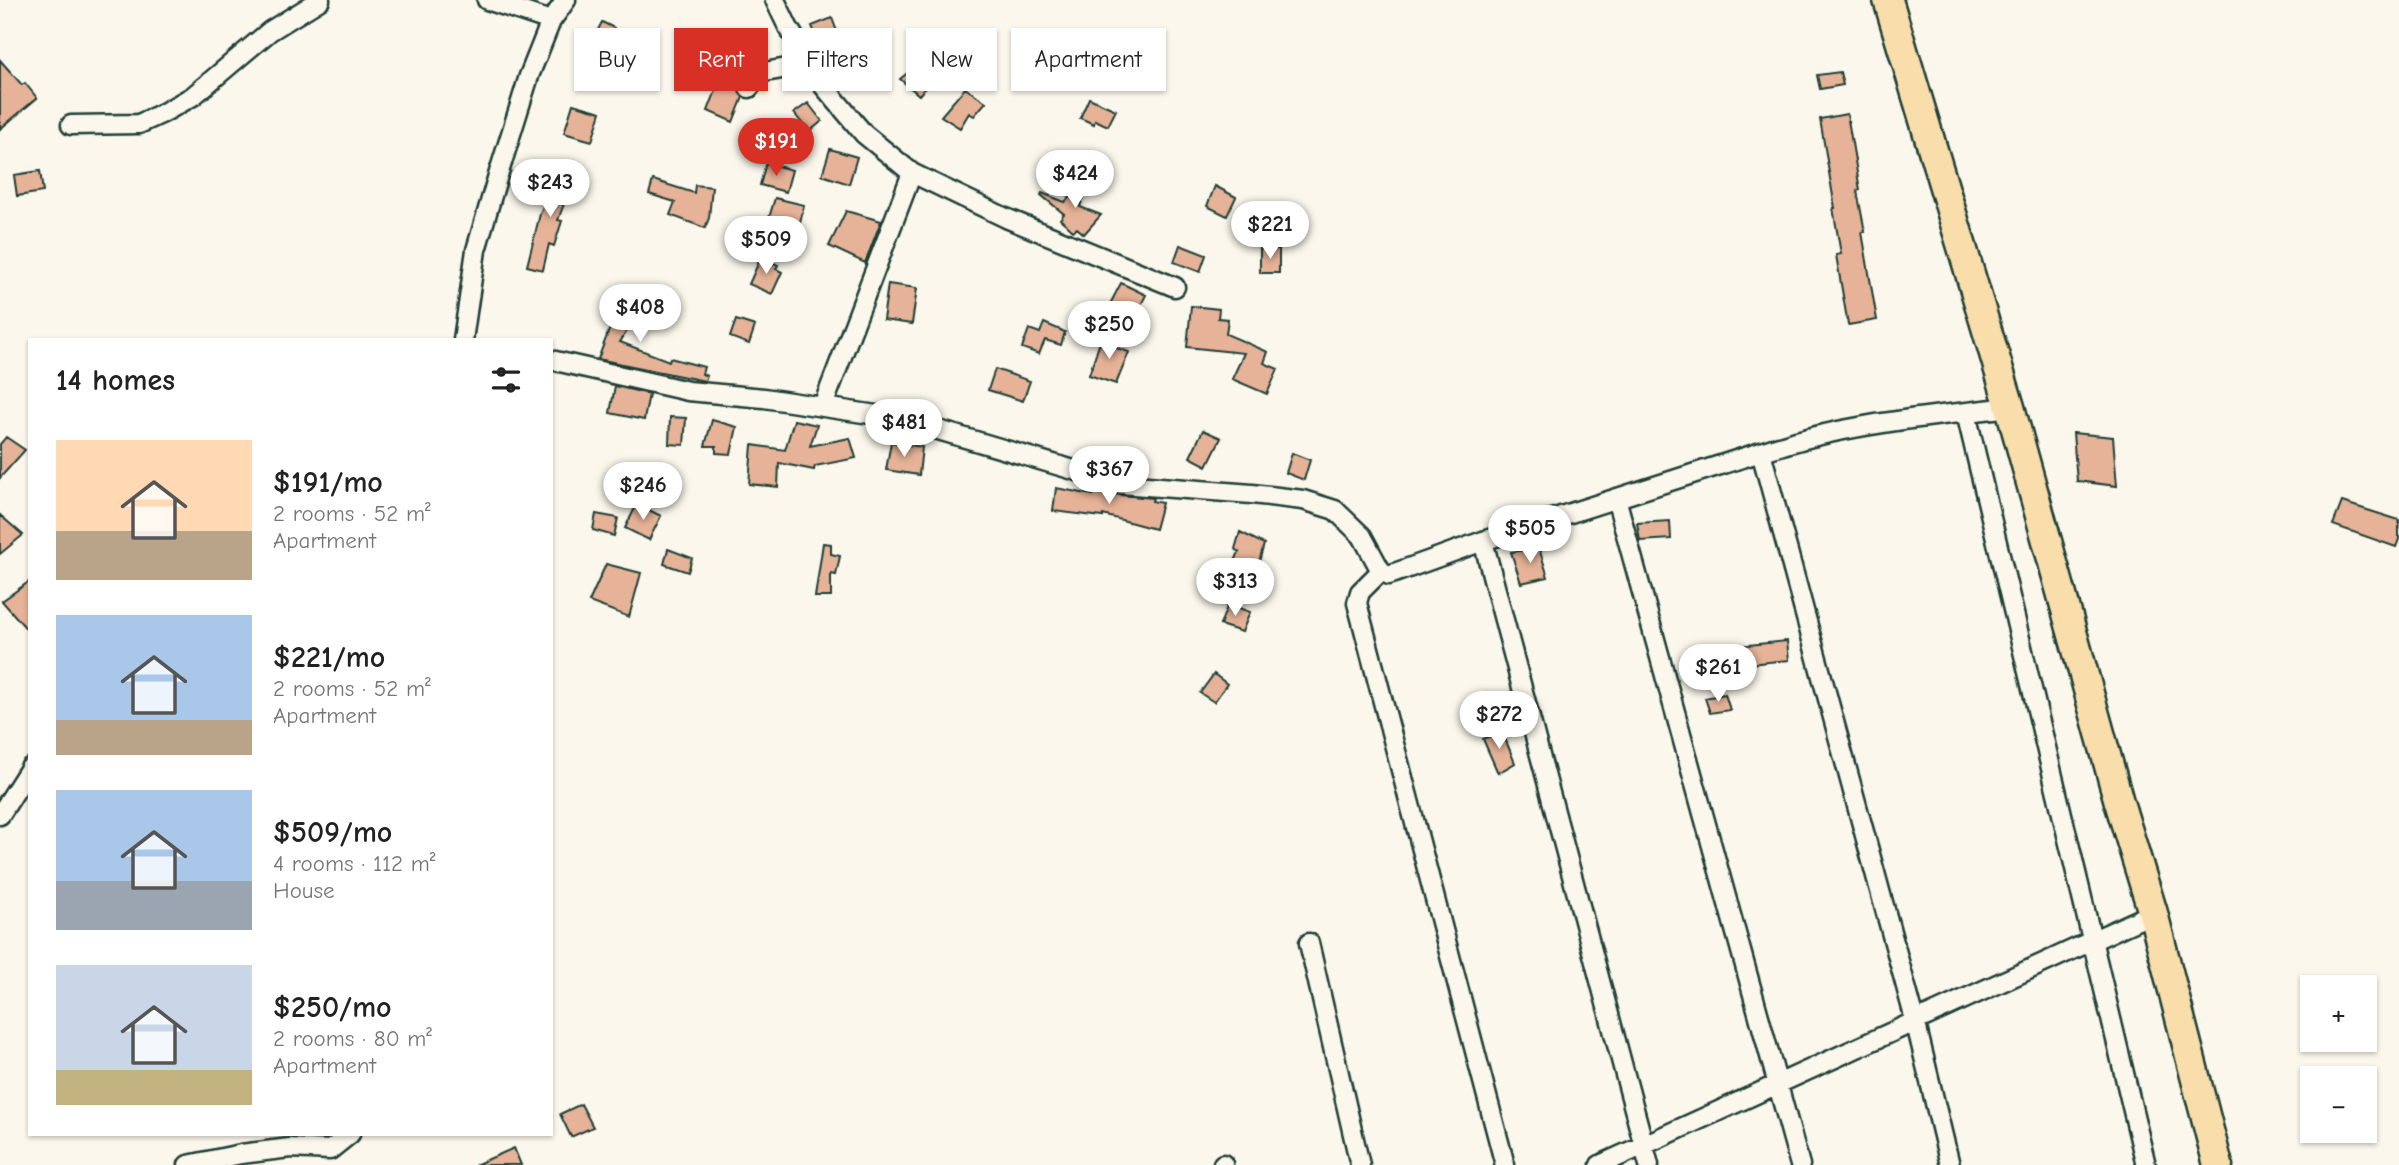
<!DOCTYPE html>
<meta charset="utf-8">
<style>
:root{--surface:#fff;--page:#f2f2f2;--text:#222;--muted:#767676;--accent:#d93025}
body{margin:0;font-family:"Comic Neue",sans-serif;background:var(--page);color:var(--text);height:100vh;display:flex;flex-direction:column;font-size:26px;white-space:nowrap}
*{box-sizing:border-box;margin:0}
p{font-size:23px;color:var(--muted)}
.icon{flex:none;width:38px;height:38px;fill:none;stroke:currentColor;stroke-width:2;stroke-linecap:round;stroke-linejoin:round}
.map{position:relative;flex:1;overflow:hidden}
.panel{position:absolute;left:28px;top:338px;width:525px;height:798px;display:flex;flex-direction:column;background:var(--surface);border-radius:0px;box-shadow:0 2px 5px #0004}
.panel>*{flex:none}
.top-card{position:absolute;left:574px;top:28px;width:665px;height:63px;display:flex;gap:14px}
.buttons{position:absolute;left:2300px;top:975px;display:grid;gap:14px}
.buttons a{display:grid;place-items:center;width:77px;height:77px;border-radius:0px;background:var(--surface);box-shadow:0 2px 5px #0004;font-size:35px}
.price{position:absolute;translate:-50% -60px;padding:0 16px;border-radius:24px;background:#fff;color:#222;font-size:23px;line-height:46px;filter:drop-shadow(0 2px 4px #0008)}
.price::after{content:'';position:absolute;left:50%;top:42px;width:21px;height:16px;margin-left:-10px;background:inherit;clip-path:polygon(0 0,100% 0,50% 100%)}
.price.selected{background:var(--accent);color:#fff}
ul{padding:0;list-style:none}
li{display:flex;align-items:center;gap:21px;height:175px;padding:0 28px}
li span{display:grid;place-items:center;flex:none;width:196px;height:140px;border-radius:0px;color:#555}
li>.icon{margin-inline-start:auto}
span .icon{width:84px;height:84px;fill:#fffc;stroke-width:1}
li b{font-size:30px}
h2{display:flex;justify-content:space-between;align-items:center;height:84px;padding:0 28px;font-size:30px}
.pill{padding:0 24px;border-radius:0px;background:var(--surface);box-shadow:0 2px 5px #0004;font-size:24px;line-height:63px}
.pill.selected{background:var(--accent);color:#fff}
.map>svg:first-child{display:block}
.building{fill:#e6b398;stroke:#1f3d34;stroke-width:2}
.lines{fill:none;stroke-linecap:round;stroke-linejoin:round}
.minor-casing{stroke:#1f3d34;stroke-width:23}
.primary-casing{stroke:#1f3d34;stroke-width:33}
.minor{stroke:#fbf7ec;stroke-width:18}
.primary{stroke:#f9ddab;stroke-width:28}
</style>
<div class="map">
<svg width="2399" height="1165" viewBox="0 0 2399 1165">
<rect width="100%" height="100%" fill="#fbf7ec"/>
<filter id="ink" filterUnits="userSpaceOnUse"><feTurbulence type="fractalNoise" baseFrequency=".0143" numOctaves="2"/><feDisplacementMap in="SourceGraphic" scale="14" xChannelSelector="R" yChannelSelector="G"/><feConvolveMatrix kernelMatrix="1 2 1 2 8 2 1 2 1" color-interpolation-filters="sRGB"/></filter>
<g filter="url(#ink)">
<path class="building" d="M832,18L839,37L854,31L863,52L850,58L846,50L826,59L812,26Z
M602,22L614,28L604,49L591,43Z
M618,53L633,57L629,72L614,68Z
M0,60L22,85L25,83L37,98L0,129Z
M915,67L931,81L919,95L900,79Z
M1840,72L1843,85L1820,89L1817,75Z
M720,80L738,87L743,97L733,122L708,111Z
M965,88L986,102L974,116L969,113L960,128L941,116Z
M1089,98L1116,110L1108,126L1095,120L1094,124L1080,118Z
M808,103L822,121L809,132L794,113Z
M573,104L601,112L592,141L564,133Z
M1847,114L1860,190L1857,191L1865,232H1862L1877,320L1848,325L1836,255L1841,254L1833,208H1835L1820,119Z
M830,149L857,157L849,184L822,175Z
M766,163L792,170L786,192L760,185Z
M558,168L575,174L558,220L562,221L554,246L549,244L543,270L527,266L540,214Z
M40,171L43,192L17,196L14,175Z
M1092,172L1080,207L1101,215L1084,234L1077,228L1073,231L1060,219L1064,214L1041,195L1042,193L1065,202Z
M1094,175L1108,180L1102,193L1088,189Z
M653,180L694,193L695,185L712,187L709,218L705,228L670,215L675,202L649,194Z
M1215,186L1236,197L1227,216L1207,206Z
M775,198L804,205L796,240L766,228Z
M846,211L881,221L865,263L829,246Z
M1180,245L1206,255L1200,272L1174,262Z
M1260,249H1279V273H1260Z
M761,257L778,265L776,269L782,272L772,294L749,284Z
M1121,283L1146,295L1134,318L1110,304Z
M888,284L917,288L912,324L883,320Z
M625,289L649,297L620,342L669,361L670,358L704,367L702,374L707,376L705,381L598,359Z
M1191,306L1219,309L1218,318L1228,319L1226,334L1268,352L1264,363L1278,369L1267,394L1232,379L1244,353L1187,347Z
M736,320L755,326L749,344L730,337Z
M1044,323L1065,332L1061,345L1045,340L1039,354L1022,348L1029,329L1040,333Z
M1102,336L1116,340L1114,347L1129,352L1116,384L1089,375Z
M995,369L1030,381L1023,401L988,390Z
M615,386L649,394L644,420L610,413Z
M670,417L686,418L684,445L669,444Z
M712,420L737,427L731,454L716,453V446H705Z
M794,420L817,425L810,446L850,438L856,458L815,466L814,470L779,463L778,487L749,484L752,445L785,450Z
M1203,430L1221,438L1207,466L1190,457Z
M2073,433L2113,437L2117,486L2077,481Z
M6,437L25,450L0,478V444Z
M891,442L922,447L919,475L886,470Z
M1292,453L1310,460L1304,480L1286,473Z
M1056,488L1093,495L1094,488L1120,495L1153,498L1152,501L1162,503L1155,529L1103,515V517L1053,511Z
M2342,502L2399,520V539L2396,547L2333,525Z
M637,504L661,516L649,540L625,528Z
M596,514L618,518L614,536L593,530Z
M0,515L23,535L0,554Z
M1670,521L1671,539L1640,541L1637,523Z
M1240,532L1264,544L1259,562L1254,560L1245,581L1230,573L1239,552L1235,549Z
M823,543L831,544V554L840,556L836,575L831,574V597H815Z
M1539,548L1548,577L1521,583L1511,552Z
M668,549L692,558L688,572L664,564Z
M606,564L641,573L629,617L589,602Z
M30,581V633L2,601Z
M1228,604L1250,612L1242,632L1220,625Z
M1787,641L1789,660L1721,667L1719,648Z
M1214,674L1227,684L1214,702L1200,693Z
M1725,694L1730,710L1710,713L1705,698Z
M1502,731L1515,763L1498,773L1483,739Z
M581,1104L593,1127L571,1137L560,1114Z
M514,1148L521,1165H475Z"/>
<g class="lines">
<defs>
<path id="minor" d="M487,0L551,21
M775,0L788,27L822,84L864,134L912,173L1006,218L1175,287
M749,88L753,83L754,74L810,64
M71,125L139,124L163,113L193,96L270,31L320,0
M463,340L476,250L496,182L529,76L551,21L566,0
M551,360L688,391L764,398L883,416L918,424L1121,484L1252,494L1303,500L1335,510L1362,536L1381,571L1389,575L1483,541L1761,452
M823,406L912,173
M1966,413L2146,1165
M1616,498L1800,1165
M1483,541L1649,1165
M1381,571L1360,592L1357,603L1505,1165
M0,815L30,768
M1309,943L1360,1165
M1223,1164V1165
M188,1165L241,1154L290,1148L330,1150L350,1134
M1600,1165L2153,913
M1950,1165L1915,1020L1761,452C1840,424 1927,417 2010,407"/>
<path id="primary" d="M1888,0L2010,407L2119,802L2153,913L2218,1165"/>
</defs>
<use href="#minor" class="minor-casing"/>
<use href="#primary" class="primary-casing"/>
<use href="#minor" class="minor"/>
<use href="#primary" class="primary"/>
</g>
</g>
</svg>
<div class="buttons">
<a>+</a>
<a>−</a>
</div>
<b class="price selected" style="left:776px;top:178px">$191</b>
<b class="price" style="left:1075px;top:210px">$424</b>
<b class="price" style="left:550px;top:219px">$243</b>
<b class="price" style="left:1270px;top:261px">$221</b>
<b class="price" style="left:766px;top:276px">$509</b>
<b class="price" style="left:640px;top:344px">$408</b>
<b class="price" style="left:1109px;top:361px">$250</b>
<b class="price" style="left:904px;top:459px">$481</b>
<b class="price" style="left:1109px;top:506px">$367</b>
<b class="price" style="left:643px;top:522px">$246</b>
<b class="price" style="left:1530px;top:565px">$505</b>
<b class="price" style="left:1235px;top:618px">$313</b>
<b class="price" style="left:1718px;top:704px">$261</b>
<b class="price" style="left:1499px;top:751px">$272</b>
<div class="top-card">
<a class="pill">Buy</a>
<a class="pill selected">Rent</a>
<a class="pill">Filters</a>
<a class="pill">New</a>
<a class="pill">Apartment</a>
</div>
<section class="panel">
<h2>14 homes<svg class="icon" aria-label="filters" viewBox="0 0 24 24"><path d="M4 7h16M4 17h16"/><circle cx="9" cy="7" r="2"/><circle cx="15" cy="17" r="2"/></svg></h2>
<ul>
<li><span style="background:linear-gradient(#ffd9b3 65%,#b9a48a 0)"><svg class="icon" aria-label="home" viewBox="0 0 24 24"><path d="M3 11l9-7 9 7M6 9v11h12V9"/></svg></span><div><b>$191/mo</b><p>2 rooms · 52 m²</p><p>Apartment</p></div></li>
<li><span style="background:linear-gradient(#a9c7e8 75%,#b9a48a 0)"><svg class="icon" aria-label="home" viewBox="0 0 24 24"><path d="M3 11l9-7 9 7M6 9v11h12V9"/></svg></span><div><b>$221/mo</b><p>2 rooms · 52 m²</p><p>Apartment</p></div></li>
<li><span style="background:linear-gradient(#a9c7e8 65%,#9aa5b1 0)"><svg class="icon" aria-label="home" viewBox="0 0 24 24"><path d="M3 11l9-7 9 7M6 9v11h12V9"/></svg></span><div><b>$509/mo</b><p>4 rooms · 112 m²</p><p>House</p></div></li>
<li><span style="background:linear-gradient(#c9d6e8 75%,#c2b280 0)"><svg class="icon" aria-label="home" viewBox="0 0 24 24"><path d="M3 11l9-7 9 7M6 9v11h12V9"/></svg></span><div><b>$250/mo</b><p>2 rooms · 80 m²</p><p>Apartment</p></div></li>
</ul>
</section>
</div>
